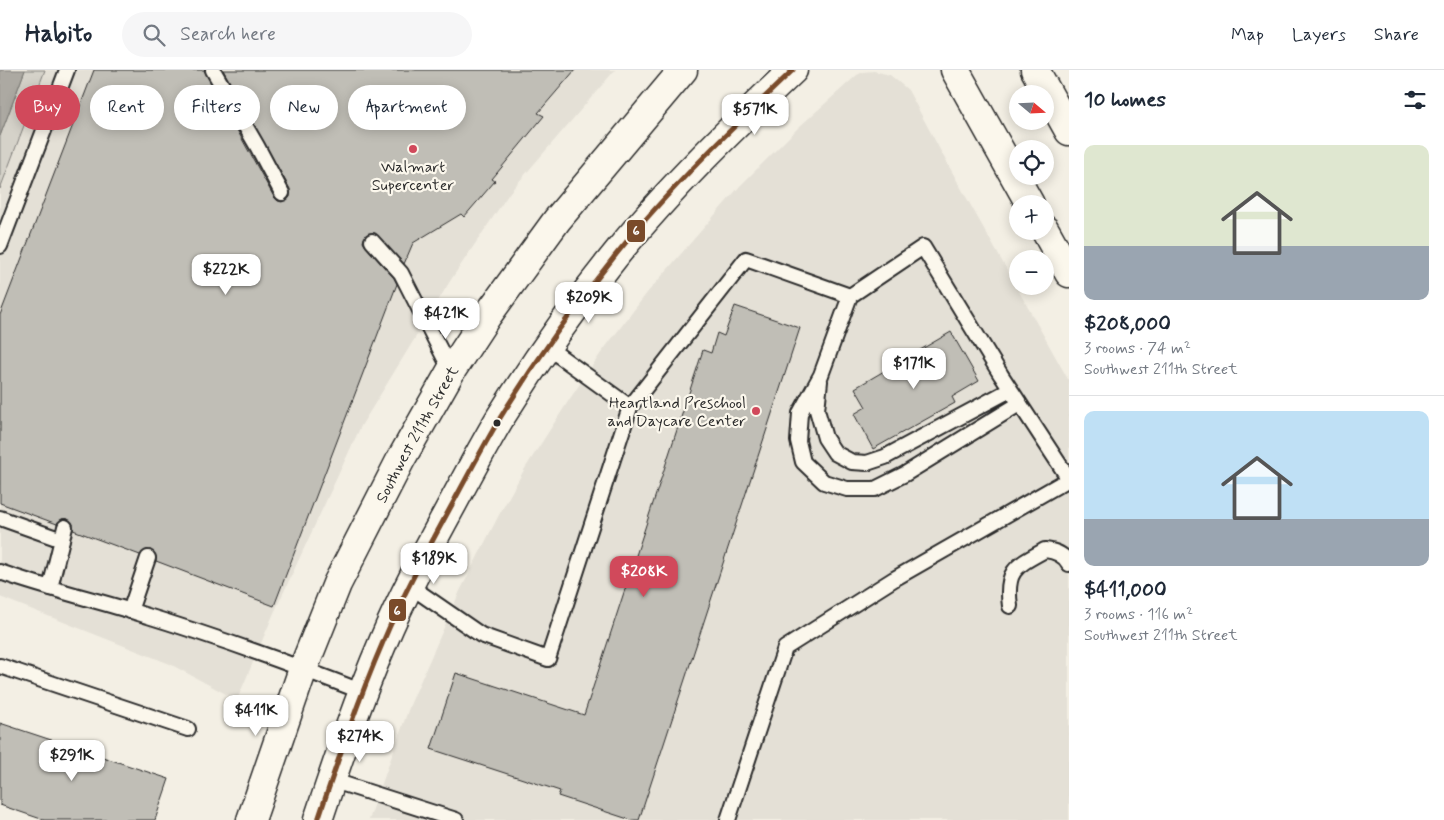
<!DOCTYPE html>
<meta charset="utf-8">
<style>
:root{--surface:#fff;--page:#f6f6f7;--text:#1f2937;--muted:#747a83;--line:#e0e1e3;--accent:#d1495b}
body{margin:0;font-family:Mynerve,sans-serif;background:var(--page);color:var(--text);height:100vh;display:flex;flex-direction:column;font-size:19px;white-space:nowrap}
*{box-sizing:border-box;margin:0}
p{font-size:16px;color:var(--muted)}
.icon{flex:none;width:28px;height:28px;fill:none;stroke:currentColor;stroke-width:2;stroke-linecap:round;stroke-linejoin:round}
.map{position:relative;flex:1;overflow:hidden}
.details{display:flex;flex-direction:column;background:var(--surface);width:375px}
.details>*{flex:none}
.banner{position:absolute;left:15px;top:15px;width:475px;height:45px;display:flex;gap:10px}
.needle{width:32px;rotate:109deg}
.buttons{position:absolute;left:1009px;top:15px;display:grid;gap:10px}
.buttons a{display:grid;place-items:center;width:45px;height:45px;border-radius:50%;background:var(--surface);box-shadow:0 2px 12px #0003;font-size:25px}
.price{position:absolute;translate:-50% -42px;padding:0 11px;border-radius:10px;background:#fff;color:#222;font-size:16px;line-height:32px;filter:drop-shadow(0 1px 2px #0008)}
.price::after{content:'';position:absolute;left:50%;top:30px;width:15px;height:11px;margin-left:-8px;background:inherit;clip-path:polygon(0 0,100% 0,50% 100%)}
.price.on{background:var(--accent);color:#fff}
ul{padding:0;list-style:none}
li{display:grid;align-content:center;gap:10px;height:265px;padding:0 15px}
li+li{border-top:1px solid var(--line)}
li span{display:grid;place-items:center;height:155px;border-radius:10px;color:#555}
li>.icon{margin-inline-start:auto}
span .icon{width:90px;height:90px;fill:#fffc;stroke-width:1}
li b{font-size:21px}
h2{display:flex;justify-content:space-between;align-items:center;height:60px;padding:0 15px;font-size:21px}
.chip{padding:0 18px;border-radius:22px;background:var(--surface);box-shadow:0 2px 12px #0003;font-size:18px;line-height:45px}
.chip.on{background:var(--accent);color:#fff}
header{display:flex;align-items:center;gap:30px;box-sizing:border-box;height:70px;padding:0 25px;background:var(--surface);border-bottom:1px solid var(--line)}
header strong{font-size:24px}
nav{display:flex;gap:28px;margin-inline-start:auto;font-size:18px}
.search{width:350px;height:45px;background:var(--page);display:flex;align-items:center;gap:12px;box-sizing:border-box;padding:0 18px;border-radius:28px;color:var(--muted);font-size:19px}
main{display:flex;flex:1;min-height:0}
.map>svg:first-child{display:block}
.built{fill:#e4e0d6}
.green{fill:#d5d2c9;stroke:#807e7a}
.water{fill:#aca9a2;stroke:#787772}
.building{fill:#c0beb6;stroke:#2b2b2b}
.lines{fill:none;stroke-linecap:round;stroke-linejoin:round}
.service-casing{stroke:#2b2b2b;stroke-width:18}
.secondary-casing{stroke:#2b2b2b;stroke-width:31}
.trunk-casing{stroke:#2b2b2b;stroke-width:31}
.service{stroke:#fbf7ec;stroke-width:14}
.secondary{stroke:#fbf7ec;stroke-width:28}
.trunk{stroke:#fbf7ec;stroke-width:28}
.bus-1-casing{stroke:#fbf7ec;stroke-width:9}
.bus-1{stroke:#7a4b2a;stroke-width:5}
.poi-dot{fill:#d1495b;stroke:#fbf7ec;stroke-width:2}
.bus-dot{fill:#2b2b2b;stroke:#fbf7ec;stroke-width:2}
.labels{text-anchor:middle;stroke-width:4.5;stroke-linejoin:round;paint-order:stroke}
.poi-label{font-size:16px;fill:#2b2b2b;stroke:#fbf7ec}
.street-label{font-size:16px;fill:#2b2b2b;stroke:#fbf7ec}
.line-badge{stroke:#fbf7ec;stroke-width:2}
.badge-label{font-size:14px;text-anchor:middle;font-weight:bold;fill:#fff}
</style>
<header>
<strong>Habito</strong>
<div class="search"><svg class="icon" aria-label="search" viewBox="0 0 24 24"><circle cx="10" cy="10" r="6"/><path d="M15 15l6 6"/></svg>Search here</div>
<nav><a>Map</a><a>Layers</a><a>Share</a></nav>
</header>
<main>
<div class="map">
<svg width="1069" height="750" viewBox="0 0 1069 750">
<rect width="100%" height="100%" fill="#f3efe4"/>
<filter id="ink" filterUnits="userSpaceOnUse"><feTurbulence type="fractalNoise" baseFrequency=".02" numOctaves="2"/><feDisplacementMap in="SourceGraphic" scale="10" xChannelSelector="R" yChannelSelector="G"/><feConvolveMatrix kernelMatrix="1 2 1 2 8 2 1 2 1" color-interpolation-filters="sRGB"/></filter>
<g filter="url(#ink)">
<path class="built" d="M45,0H615L510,122L452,208L361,356L273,545L237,630L170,594L0,527V119Z
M874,1L890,5L908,20L946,91L1069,311V750H369L410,635L460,521L499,445L524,400L571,327L601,283L647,223L740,116L799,57L857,5L863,2Z"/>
<path class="green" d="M25,0H45L0,119V66Z"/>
<path class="water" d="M0,0H25L0,66Z"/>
<path class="building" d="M94,0H204L274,127L278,131L282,132L290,127V119L223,0H575L538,43L544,46L492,109L495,111L464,147L461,144L413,173L404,194L375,163H370L364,168L363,172L366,177L394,208L397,214L274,536L156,491V486L151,480H146L140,485L73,460V454L68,449H62L57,454L0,433V245Z
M735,236L800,258L639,750H631L558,726L560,721L431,679L456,603L584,645L703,280L711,283L717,263L724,266Z
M951,262L979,311L952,327L955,333L873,379L854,344L866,337L855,318Z
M0,653L169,709L155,750H44L0,735Z"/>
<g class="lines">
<defs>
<path id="service" d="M213,0L257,76L282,123
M372,171L401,203L451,301
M0,176L67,0
M850,226L821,305L800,343L798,371L803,392L824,412L847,419H875L905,404L1019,334
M547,277L630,337L746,189L850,226L923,177L1001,305L1069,409
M820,311L817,340L825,368L835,383L852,392L867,393L885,387L1010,320
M0,448L62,470
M0,502C45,518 92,529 138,543C214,566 289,593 363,622
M410,516L481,565L548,589L630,337
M50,518L65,457
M1010,536C1005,500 1016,496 1045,480C1055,481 1064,484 1069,494
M130,541L148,488
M0,596L188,659
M331,710L456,750
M728,750L785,578L894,509L1069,409"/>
<g id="secondary">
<path id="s1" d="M251,750L303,599L337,514L401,389L451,301L487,246L557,150L683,0"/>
<path d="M318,750C338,690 358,630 383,572C403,524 429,477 454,431C469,403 484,375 500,348C536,290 575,235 618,182C671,117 732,58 793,0"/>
</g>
<path id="trunk" d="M955,0L1030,134
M1035,0L1069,61
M1045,160L1069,203"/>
</defs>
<use href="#service" class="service-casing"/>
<use href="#secondary" class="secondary-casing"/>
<use href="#trunk" class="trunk-casing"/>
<use href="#service" class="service"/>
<use href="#secondary" class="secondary"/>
<use href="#trunk" class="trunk"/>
<defs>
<path id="bus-1" d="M318,750C338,690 358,630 383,572C403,524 429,477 454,431C469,403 484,375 500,348C536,290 575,235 618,182C671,117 732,58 793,0"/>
</defs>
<use href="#bus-1" class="bus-1-casing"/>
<use href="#bus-1" class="bus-1"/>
</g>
</g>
<g class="poi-dot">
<circle cx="413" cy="79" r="5"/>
<circle cx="756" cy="341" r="5"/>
</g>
<circle class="bus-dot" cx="497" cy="353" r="4.5"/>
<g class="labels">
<g class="poi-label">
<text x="413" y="102">Walmart<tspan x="413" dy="18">Supercenter</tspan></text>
<text x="746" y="338" text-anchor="end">Heartland Preschool<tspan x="746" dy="18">and Daycare Center</tspan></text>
</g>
<g class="street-label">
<text dy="6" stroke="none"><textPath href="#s1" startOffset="421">Southwest 211th Street</textPath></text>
</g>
</g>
<g class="line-badge">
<rect x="626" y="149" width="20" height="24" rx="5" fill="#7a4b2a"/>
<rect x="388" y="528" width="19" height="24" rx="5" fill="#7a4b2a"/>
</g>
<g class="badge-label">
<text x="636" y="165">6</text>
<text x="397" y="545">6</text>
</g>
</svg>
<div class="buttons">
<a><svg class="needle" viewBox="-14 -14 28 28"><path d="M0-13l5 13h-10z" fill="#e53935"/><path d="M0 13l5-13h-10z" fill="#747a83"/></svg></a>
<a><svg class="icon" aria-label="locate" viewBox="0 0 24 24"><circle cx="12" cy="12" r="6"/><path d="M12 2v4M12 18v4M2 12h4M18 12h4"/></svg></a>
<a>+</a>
<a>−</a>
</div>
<b class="price" style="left:755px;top:66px">$571K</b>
<b class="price" style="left:226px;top:226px">$222K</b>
<b class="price" style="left:589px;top:254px">$209K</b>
<b class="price" style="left:446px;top:270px">$421K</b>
<b class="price" style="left:914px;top:320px">$171K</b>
<b class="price" style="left:434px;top:515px">$189K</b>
<b class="price on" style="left:644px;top:528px">$208K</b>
<b class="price" style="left:256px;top:667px">$411K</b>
<b class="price" style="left:360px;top:693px">$274K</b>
<b class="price" style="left:72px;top:712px">$291K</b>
<div class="banner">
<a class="chip on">Buy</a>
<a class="chip">Rent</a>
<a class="chip">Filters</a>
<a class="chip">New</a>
<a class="chip">Apartment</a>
</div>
</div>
<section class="details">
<h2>10 homes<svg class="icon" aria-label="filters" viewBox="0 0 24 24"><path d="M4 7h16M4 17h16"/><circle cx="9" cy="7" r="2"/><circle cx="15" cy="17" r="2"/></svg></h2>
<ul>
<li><span style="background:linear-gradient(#dfe7d0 65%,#9aa5b1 0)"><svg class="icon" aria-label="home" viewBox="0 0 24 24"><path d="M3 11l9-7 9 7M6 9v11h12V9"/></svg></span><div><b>$208,000</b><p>3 rooms · 74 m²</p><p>Southwest 211th Street</p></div></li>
<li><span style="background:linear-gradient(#bfe0f5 70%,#9aa5b1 0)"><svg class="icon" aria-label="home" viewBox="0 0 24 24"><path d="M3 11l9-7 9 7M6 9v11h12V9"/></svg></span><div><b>$411,000</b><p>3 rooms · 116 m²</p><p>Southwest 211th Street</p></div></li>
</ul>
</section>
</main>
